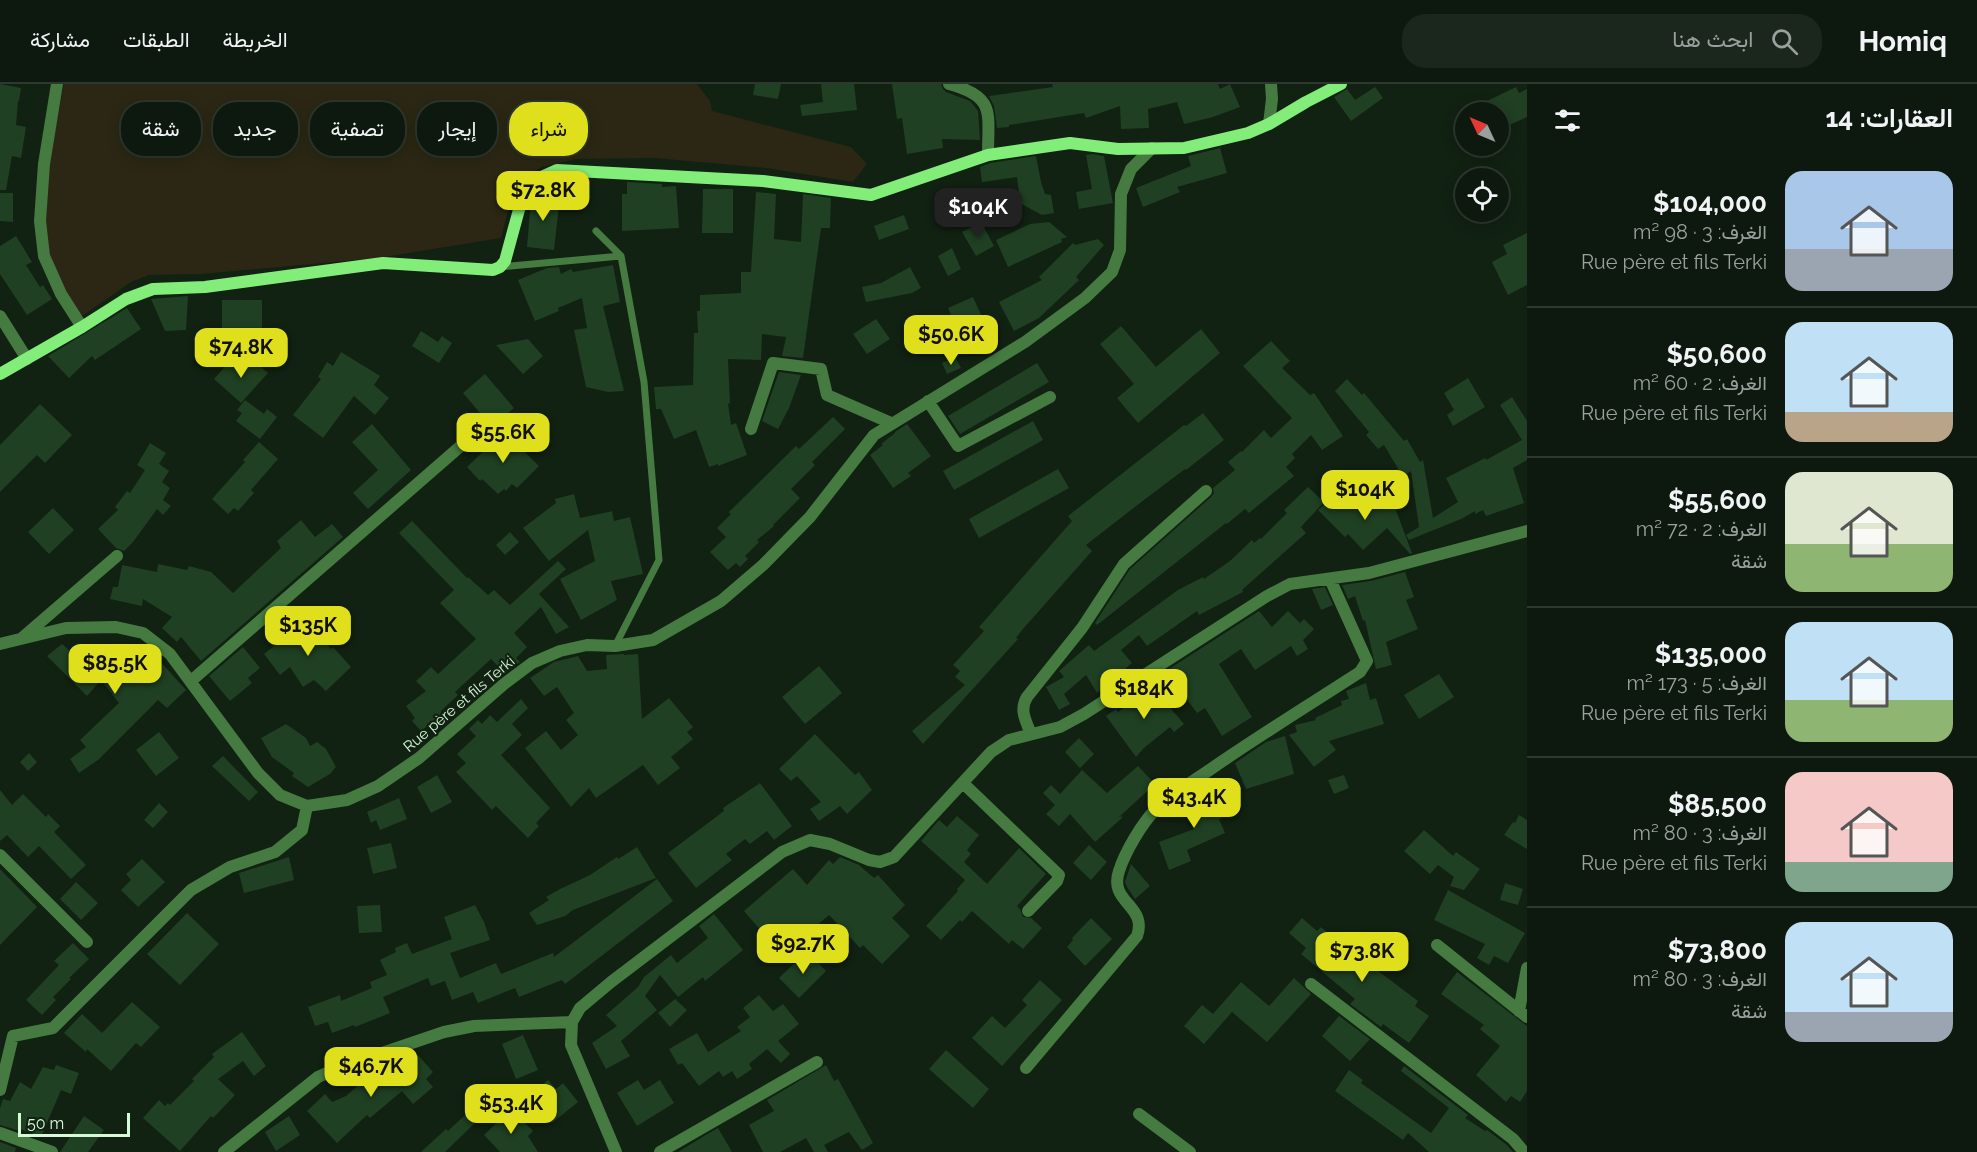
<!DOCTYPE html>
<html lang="ar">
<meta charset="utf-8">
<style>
:root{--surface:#0d190e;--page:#1b261c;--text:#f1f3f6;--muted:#9aa09e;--line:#2d382e;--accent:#e0df1c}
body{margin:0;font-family:Raleway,Vazirmatn,sans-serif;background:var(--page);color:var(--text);direction:rtl;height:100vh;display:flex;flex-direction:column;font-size:22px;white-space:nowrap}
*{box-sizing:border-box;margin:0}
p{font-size:20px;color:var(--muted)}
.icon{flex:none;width:33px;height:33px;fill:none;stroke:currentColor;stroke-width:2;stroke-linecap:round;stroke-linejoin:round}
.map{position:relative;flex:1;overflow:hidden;direction:ltr}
.drawer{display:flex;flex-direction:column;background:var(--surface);width:450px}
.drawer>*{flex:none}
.banner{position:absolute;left:18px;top:18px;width:570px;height:54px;direction:rtl;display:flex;gap:12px}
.needle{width:39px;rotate:314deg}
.tools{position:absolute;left:1455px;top:18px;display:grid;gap:12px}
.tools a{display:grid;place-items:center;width:54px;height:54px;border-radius:50%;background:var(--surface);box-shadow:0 3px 15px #0003,0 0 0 2px var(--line);font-size:30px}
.scale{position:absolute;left:18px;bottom:15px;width:112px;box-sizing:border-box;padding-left:6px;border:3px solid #d6fad6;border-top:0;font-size:16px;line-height:21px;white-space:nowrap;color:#d6fad6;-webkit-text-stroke:4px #112112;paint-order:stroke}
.price{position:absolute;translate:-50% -51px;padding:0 14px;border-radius:12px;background:var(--accent);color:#111;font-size:20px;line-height:39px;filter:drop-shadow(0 2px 3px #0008)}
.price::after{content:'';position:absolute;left:50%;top:36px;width:18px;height:14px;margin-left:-9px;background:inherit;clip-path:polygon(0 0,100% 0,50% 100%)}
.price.selected{background:#222;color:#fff}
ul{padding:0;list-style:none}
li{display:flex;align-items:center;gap:18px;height:150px;padding:0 24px}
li+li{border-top:2px solid var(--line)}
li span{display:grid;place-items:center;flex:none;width:168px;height:120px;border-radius:18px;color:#555}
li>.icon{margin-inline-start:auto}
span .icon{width:72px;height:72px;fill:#fffc;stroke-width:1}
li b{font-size:26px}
h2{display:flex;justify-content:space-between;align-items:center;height:72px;padding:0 24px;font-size:26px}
.chip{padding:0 21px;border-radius:24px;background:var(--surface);box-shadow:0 3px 15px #0003,0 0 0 2px var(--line);font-size:21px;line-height:54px}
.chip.selected{background:var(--accent);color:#111}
header{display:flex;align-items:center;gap:36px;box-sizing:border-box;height:84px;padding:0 30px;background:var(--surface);border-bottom:2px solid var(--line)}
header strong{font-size:28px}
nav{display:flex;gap:33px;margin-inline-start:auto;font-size:21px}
.search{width:420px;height:54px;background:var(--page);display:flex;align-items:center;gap:15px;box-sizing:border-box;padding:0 21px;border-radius:24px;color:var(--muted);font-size:22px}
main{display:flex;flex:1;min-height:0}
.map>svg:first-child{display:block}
.green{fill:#2b2714}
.building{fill:#1f4022}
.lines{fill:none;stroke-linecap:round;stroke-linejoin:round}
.lane{stroke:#457b41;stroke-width:7}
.street{stroke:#457b41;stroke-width:12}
.secondary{stroke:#82ee79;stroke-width:12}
.labels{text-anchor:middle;stroke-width:4.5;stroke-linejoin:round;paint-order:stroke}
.street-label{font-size:15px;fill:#d6fad6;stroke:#112112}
</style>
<header>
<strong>Homiq</strong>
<div class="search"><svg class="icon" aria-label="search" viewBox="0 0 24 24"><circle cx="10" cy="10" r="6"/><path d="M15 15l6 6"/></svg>ابحث هنا</div>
<nav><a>الخريطة</a><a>الطبقات</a><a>مشاركة</a></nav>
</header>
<main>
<section class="drawer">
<h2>العقارات: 14<svg class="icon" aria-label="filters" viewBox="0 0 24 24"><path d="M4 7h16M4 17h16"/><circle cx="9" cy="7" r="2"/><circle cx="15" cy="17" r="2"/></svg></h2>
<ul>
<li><span style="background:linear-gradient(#a9c7e8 65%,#9aa5b1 0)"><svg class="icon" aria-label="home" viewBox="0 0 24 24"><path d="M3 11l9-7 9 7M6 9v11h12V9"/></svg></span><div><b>$104,000</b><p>الغرف: 3 · 98 m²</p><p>Rue père et fils Terki</p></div></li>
<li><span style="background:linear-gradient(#bfe0f5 75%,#b9a48a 0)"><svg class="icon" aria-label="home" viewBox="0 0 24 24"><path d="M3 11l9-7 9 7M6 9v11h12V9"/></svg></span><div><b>$50,600</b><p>الغرف: 2 · 60 m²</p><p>Rue père et fils Terki</p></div></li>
<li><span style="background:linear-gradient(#dfe7d0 60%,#8fb573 0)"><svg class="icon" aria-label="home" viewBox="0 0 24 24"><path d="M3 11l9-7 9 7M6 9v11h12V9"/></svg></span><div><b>$55,600</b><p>الغرف: 2 · 72 m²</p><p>شقة</p></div></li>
<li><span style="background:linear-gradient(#bfe0f5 65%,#8fb573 0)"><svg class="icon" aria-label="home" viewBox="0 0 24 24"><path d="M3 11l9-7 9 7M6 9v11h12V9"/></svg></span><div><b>$135,000</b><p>الغرف: 5 · 173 m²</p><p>Rue père et fils Terki</p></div></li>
<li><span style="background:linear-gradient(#f6c9c9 75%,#7fa58c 0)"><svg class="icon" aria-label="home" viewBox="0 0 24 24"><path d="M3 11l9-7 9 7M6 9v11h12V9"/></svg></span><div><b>$85,500</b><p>الغرف: 3 · 80 m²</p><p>Rue père et fils Terki</p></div></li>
<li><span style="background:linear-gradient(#bfe0f5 75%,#9aa5b1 0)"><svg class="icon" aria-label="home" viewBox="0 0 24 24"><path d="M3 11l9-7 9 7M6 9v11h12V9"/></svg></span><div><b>$73,800</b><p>الغرف: 3 · 80 m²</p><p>شقة</p></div></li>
</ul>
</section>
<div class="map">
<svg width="1527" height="1068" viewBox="0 0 1527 1068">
<rect width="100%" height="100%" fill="#112112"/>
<path class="green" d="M64,0H697L710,17L712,27L851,63L867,80L853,98L766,84L654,74L576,75L542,83L516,96L501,154L378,174L202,190L149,191L131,198L82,232L53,190L45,146L51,66Z"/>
<path class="building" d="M0,0L21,4L19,17H18L16,41L26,43L21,74L12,72L6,106H0Z
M755,0H781L778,15L753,11Z
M821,0H854L857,26L802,32L800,21L823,18Z
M892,0H941L943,5L946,8L970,17L978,27L980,56L942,55L943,64L907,70L902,34L897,35Z
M1052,0H1218L1220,5L1230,0L1240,23L1213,33L1184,40L1177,18L1148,25L1149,44L1121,45L1120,22L1086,34L1084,29L1009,41V43L997,44L994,22L989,12L1053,3Z
M1375,3L1383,14L1351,37L1334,13L1347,5L1355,16Z
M1516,3L1519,9L1527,5V33L1498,46V28H1490L1485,18Z
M1220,64L1227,89L1177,103L1180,108L1143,123L1136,104L1191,82L1188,72Z
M1092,70L1104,72L1113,119L1079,125L1076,108L1092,105L1086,71Z
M1036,72L1041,98L1045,110L1051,111L1054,129L1042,131L1020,119L1017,93L982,98L980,83L990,79Z
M627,98L662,100V103L676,102L679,144L622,147V110H627Z
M703,105H733V149H702Z
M756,108L776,110L774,155L801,158L803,110L831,114L830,144H821L803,274L782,272L786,253L762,250L761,276L728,275L730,320L728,319L731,341L736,339L747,371L718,382V380L709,383L696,346L674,355L661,325H656L654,303L693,301L694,249H698L697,227H700V211L741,209V188H751Z
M0,109H13V138L0,137Z
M535,110L560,113L554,166L527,163L531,115Z
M904,131L909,145L879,156L874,142Z
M981,138L994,162L976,172L962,148Z
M1049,138L1067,153L1061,155L1062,158L1008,183L996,156L1030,140Z
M1527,149V201L1508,211L1492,178L1507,170L1503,161Z
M16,152L32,178L26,181L40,203L43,201L52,215L27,231L0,190V162Z
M1098,155L1104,161L1076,193L1079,196L1039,234L1014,247L999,218L1042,196L1039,193L1073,159L1075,161Z
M952,164L961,185L948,192L938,172Z
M613,181L620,218L603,222L624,307L608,308L586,303L574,246L587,244L582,214L558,224L559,227L535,237L518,196L547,184L559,183L561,190L571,185L573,188Z
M910,183L921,204L912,209L866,218L862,203L881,199Z
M188,212L186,246L165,247L151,215Z
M973,213L987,244L962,255L948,224Z
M222,216H262V251H222Z
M127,224L141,245L95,276L92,272L69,294L48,272Z
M876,235L890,255L867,270L853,250Z
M1121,242L1156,283L1201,245L1220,269L1138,339L1117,314L1134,300L1100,260Z
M421,247L438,258L442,252L452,259L439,279L412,262Z
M528,255L543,272L523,290L496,261Z
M1271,257L1290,277L1282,284L1310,311L1314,309L1343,352L1322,366L1311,351L1292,370L1295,374L1286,383L1294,392L1249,429L1245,425L1227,440L1226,439L1097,541L1095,539L1130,485L1211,413L1214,409L1213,404L1235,386L1228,378L1241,367L1242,368L1264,346L1271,354L1292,334L1243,282Z
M341,268L380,292L374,301L389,314L375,331L354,312L323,354L293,331L321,295L318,293L327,278L333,282Z
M955,273L961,284L947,290L942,279Z
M251,274L268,289L241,319L214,295L231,276L241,285Z
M1037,279L1049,298L960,350L948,332Z
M779,288L801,291L789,324L778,345L762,337Z
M485,290L514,324L492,343L463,309Z
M1468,294L1485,323L1453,342L1447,331L1454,326L1444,309Z
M1347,295L1362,311L1364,309L1404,357L1407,355L1420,378L1423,376L1433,434L1458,418L1446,394L1485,374L1486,376L1522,356L1500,321L1512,313L1527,337V376L1513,384L1524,419L1486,432L1483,426L1475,430V427L1461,435L1409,456L1406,451L1419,443L1411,387L1403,393L1384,361L1378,365L1366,351L1369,348L1335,307Z
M245,316L264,330L267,325L277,333L260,355L236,337L242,329L237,326Z
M40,320L72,351L45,379L37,371L0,408V361Z
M1203,329L1224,356L1186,386L1185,385L1140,419L1086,461L1092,467L1023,545L1016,554L1018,555L923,660L912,647L965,601L955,593L960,587L953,581L984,547L979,543L1072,437L1068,432L1184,341L1186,342Z
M833,333L845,345L812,378L815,381L791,405L800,414L773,441L774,442L757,456L759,458L745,472L748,475L740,483L736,479L728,486L710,468L726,453L717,444L731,430L729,428L796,362L799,365Z
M1033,337L1043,356L954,406L943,387Z
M372,340L411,386L368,425L353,409L378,386L352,358Z
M907,340L931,372L908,389L911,392L893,404L870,371L883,361L881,360L895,349V348Z
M502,346L539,382L517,404L512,400L506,407L504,405L498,410L482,395L480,397L467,383L493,358L492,356Z
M259,358L278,375L251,406L254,409L238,427L234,424L228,430L212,415L245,378L243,376Z
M150,359L166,369L159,380L169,387L162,398L170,404L163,416L171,422L163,431L157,425L133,458L124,467L116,464L98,445L118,426L115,423L127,407L130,409L145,386L137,381Z
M1058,385L1069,404L979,454L969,435Z
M1308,403L1324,418L1301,443L1306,449L1242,506L1243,508L1199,531L1197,527L1147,562L1139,551L1121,566L1132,579L1097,609L1086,591L1064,610L1070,620L1059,626L1046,603L1064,593L1059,587L1089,561L1094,567L1178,506L1203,493L1204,495L1230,477L1252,456L1254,459L1260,454L1261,455L1287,429L1284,426Z
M574,410L580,434L613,427L612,428L614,437L630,433L643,490L611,497L617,516L581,536L560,495L595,477L588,446L549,477L523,444L556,419L555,415Z
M1336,410L1342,416L1344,413L1357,426L1391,413L1412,469L1410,470L1387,444L1363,466L1348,450L1345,453L1318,426Z
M53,424L74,446L49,470L28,448Z
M301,436L315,453L332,440L343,453L201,577L181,553L177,558L162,544L172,533L143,515L142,522L110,515L113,503H118L122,481L157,488L158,480L187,486L189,482L211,488L233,509L281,464L277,457Z
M412,437L467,494L468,493L488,511L494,506L510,521L558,477L566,485L539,510L569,543L556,550L541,523L514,549L527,563L516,574L520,578L505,589L491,575L455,608L458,611L441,627L442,630L421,647L412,637L415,634L406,622L426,607L416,597L431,583L438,590L476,555L440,519L454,506L399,449Z
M510,448L519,458L505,471L496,461Z
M1405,488L1414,513L1406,516L1418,545L1386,558L1392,581L1376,585L1365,536L1363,537L1355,512L1348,515L1342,501L1371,497Z
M1325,503L1333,521L1321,526L1312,505Z
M1259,527L1272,543L1288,527L1300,539L1304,535L1314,545L1303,556L1308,565L1297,572L1291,562L1255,586L1241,565L1219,580L1252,633L1222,652L1205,624L1197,629L1166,587Z
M308,535L331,565L333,563L351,583L326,607L314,596L303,603L290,583L280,591L264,570Z
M62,560L70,567L78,563L88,565L120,581L131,570L148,584L158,575L186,606L167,624L158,616L98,676L79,689L70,675L86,663L80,656L119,619L101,596L87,612L47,572Z
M243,563L260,584L248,594L252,599L230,617L209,592Z
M624,570V571L638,570L642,635L669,614L693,643L687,648L693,655L671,673L680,684L658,701L643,681L596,714L589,704L571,723L525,664L546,647L561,666L578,651L566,636L574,629L557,603L544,612L530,594L554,578L578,572L587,587L607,585L606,571Z
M819,582L842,609L805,640L782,613Z
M1439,590L1454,613L1419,635L1404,611Z
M1366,599L1370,616L1376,614L1384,640L1329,657L1336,666L1314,683L1289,651L1297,648L1295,641L1316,636L1315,634L1342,621L1341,617L1349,615L1346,607Z
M1152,602L1184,640L1174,648L1170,643L1144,664L1136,673L1106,632L1116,625L1118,628Z
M521,615L528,624L512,640L522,651L501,671L550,724L536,739L539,742L528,754L496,722L492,726L456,688L466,679L457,670L476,652L469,645L478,636L482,640L490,631L497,638Z
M286,640L306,654L310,662L317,658L326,665L336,683L330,690L308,703L292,692L294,689L272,673L261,654Z
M159,648L179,674L156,692L136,666Z
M815,650L855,691L859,688L872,706L847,730L840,722L819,737L810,725L821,718L797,692L791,697L779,685Z
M1285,652L1294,690L1246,705L1235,679L1266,658Z
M1079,654L1094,670L1080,684L1065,668Z
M29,669L37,678L28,687L20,678Z
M223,672L258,708L249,717L212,682Z
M1138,682L1155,700L1118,734L1122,732V734L1095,758L1070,730L1059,742L1046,730L1055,721L1043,709L1051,701L1060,710L1082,686L1107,709Z
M437,691L452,718L431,729L417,703Z
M1344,691L1349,704L1334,710L1328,696Z
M760,699L792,742L774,756L767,747L750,760L745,755L726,770L732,776L696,804L668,769L724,727L723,724Z
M1210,705L1222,734L1219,735L1225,749L1187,766L1191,777L1169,786L1159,758L1194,745L1182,716Z
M0,706L12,721L23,710L46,733L48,730L60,742L54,748L86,781L71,795L39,762L28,773L7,751L0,757Z
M399,714L407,735L380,746L376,736L371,739L367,728Z
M159,719L168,728L153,744L144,736Z
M1519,731L1527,736V765L1504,751L1513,738L1515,739Z
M957,732L979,751L967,766L971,770L964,778L987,800L1019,764L1046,790L1017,822L1020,825L1023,833L1031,834L1042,844L1023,865L1012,856L1009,860L972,827L962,838L960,836L941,856L926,842L958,807L957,805L965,796L921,757L939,736L947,743Z
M1424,746L1453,772L1456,768L1480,785L1464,806L1450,802L1454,793L1438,781L1430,790L1404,767Z
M391,759L397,784L373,790L367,764Z
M1089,761L1107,778L1091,796L1073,779Z
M637,763L656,794L573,826L565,832L537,841L529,829L549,816L546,813L560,805L590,791L617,773L618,775Z
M289,773L294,796L244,809L239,789Z
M840,773L859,781L874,794L878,791L905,821L892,834L910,852L882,880L863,861L860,864L829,831L791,864L784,855L775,863L744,827L793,785L807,801L829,776L833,780Z
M142,775L165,798L138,823L121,806L131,796L126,790Z
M1131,780L1150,802L1135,815L1127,803L1125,798Z
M0,785L37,823L0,861Z
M657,795L673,817L565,900L562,896L519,913L515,904L478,919L473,908L452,916L445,897L431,902L428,894L383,913L390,929L355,943L354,941L332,949L328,938L315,942L308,923L340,911L341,917L372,904L370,898L387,891L380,876L396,868L395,864L407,859L412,870L452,855L444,833L475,821L484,838L490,856L450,869L460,894L496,879L501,890L553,869L554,873Z
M76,798L98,819L81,836L60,815Z
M1505,799L1523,805L1518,821L1500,816Z
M1448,806L1525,849L1508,879L1494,872L1489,881L1477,874L1485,860L1434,836Z
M380,821L382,848L359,849L357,822Z
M187,829L219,860L180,901L147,870Z
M714,830L743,866L705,897L703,893L678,913L660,891L645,912L657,926L621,957L630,972L606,985L592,959L617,942L606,931L638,903L644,893L671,871L677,879L708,854L699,842Z
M1091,834L1112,855L1085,882L1067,863L1073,856L1072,854Z
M1302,834L1317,847L1321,843L1363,879L1365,877L1418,917L1415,922L1429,932L1409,959L1383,940L1381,943L1350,920L1355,915L1301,870L1306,864L1289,849Z
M73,859L89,875L69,894L71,895L53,913L56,916L42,931L26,916L59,881L54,877Z
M807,867L826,887L799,914L779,894Z
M1457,888L1527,942V1007L1520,1018L1511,1012L1506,1018L1476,991L1500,962L1480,945L1484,941L1441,910Z
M1294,894L1311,910L1267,958L1232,928L1204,960L1184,942L1202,921L1213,930L1241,898L1269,922Z
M1040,896L1062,916L1002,982L972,954L992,932L1005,944L1027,921L1022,916Z
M759,911L773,927L783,920L799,940L778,957L790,970L781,979L767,965L749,980L752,985L737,995L732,987L723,993L719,987L699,1002L682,979L678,981L669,965L697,949L708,968L741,947L737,943L750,933L743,924Z
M675,915L687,926L670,943L658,929Z
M132,918L160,943L141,963L136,959L111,987L87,965L86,968L64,949L82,930L102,949Z
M1339,932L1370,955L1350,977L1322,952Z
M242,948L266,982L254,992L243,977L218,995L235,1011L213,1034L211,1032L180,1067L143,1034L159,1016L165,1022L168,1019L170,1021L194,997L192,995L214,973L212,970Z
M523,951L538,986L516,995L502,960Z
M946,966L989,1005L973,1024L929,985Z
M417,970L433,988L426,995L433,1003L413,1020L402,1007L370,1034L367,1031L337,1059L307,1027L325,1010L332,1018L346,1012L374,988L383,999Z
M56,981L79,989L71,1010L61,1006L41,1053L20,1045V1047L0,1041V1024L3,1015L10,1017L20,998L31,1005L43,983L54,986Z
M826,981L834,997L838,995L873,1059L862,1066L849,1048L824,1061L828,1068H814L806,1054L780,1068H763L749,1041L774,1027L767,1016Z
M1404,982L1468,1031L1465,1034L1485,1047L1487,1046L1507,1061L1513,1068H1429L1408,1049L1403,1056L1335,1007L1349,986L1363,996L1361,999L1431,1049L1449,1024L1401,987Z
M548,996L556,1005L563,999L578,1018L552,1039L529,1012Z
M638,996L644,1006L660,996L674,1019L637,1042L617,1009Z
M511,1025L533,1047L528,1052L538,1068H500L484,1051Z
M465,1031L474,1040L445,1068H421L446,1045L448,1047Z
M84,1032L104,1046L88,1068H60Z
M289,1032L300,1051L276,1067L265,1048Z
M718,1044L732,1068H678L709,1049Z
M0,1058L16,1064L15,1068H0Z"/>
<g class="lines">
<path class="lane" d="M500,183L621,172L596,147
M615,562L659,476L644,298L621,172"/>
<path class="street" d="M57,0L44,80L40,137L44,172L61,210L82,243
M949,0C996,13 988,28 988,71
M1269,40L1272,15L1271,0
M0,232L27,275
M928,317L958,362L1050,313
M751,345L773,279L821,285L827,311L891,339
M22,554L117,472
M0,560L66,544L116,543L143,549L170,570L258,689L280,711L307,722L347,716L378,702L419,674L504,600L532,579L560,567L587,561L615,562L653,556L721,517L763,481L810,433L874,351L1025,258L1085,214L1112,188L1120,166L1121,110L1131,85L1152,64
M191,597L463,360
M1031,650C1026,637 1019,626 1027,613L1082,544L1124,480L1206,407
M963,699L1059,791L1057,797L1028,827
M0,771L87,858
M1437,861L1527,933
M1311,900L1513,1055L1524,1068
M1519,927L1527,884
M1026,984L1137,852C1148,821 1108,819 1119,787C1125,768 1142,739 1156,725C1170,710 1191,699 1208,687C1257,653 1309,621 1360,588L1367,577L1330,495
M0,1006L13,952L53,944L191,806L230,783L275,768L302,746L307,722
M1139,1030L1190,1068
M0,1049L52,1068
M224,1068L318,993L338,984L444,948L474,942L572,938
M616,1068L571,961L572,938L580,924L611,898L782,768L810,756L830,760L869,776L880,778L894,773L991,668L1009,656L1060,643L1084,630L1267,512L1290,500L1369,489L1527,447
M660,1068L817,978"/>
<path class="secondary" d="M0,290L82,243L126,215L153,205L205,203L383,179L493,186L500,183L505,177L523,111L537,95L557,86L763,97L871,111L988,71L1070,59L1118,65L1184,64L1248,49L1269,40L1306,18L1341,0"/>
</g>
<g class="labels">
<g class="street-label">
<text transform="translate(459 620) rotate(-40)" y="5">Rue père et fils Terki</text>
</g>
</g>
</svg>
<div class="tools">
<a><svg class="needle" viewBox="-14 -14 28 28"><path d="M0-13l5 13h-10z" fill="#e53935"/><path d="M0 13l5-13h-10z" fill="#9aa09e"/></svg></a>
<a><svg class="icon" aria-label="locate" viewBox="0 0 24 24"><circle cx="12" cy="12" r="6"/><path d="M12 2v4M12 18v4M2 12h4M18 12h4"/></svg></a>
</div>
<div class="scale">50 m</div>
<b class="price" style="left:543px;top:138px">$72.8K</b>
<b class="price selected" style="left:978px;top:155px">$104K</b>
<b class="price" style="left:951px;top:282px">$50.6K</b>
<b class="price" style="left:241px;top:295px">$74.8K</b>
<b class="price" style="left:503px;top:380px">$55.6K</b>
<b class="price" style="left:1365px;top:437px">$104K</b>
<b class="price" style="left:308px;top:573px">$135K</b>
<b class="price" style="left:115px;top:611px">$85.5K</b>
<b class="price" style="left:1144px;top:636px">$184K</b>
<b class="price" style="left:1194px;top:745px">$43.4K</b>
<b class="price" style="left:803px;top:891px">$92.7K</b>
<b class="price" style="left:1362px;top:899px">$73.8K</b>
<b class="price" style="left:371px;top:1014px">$46.7K</b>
<b class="price" style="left:511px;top:1051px">$53.4K</b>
<div class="banner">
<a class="chip selected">شراء</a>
<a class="chip">إيجار</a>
<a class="chip">تصفية</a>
<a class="chip">جديد</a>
<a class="chip">شقة</a>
</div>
</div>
</main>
